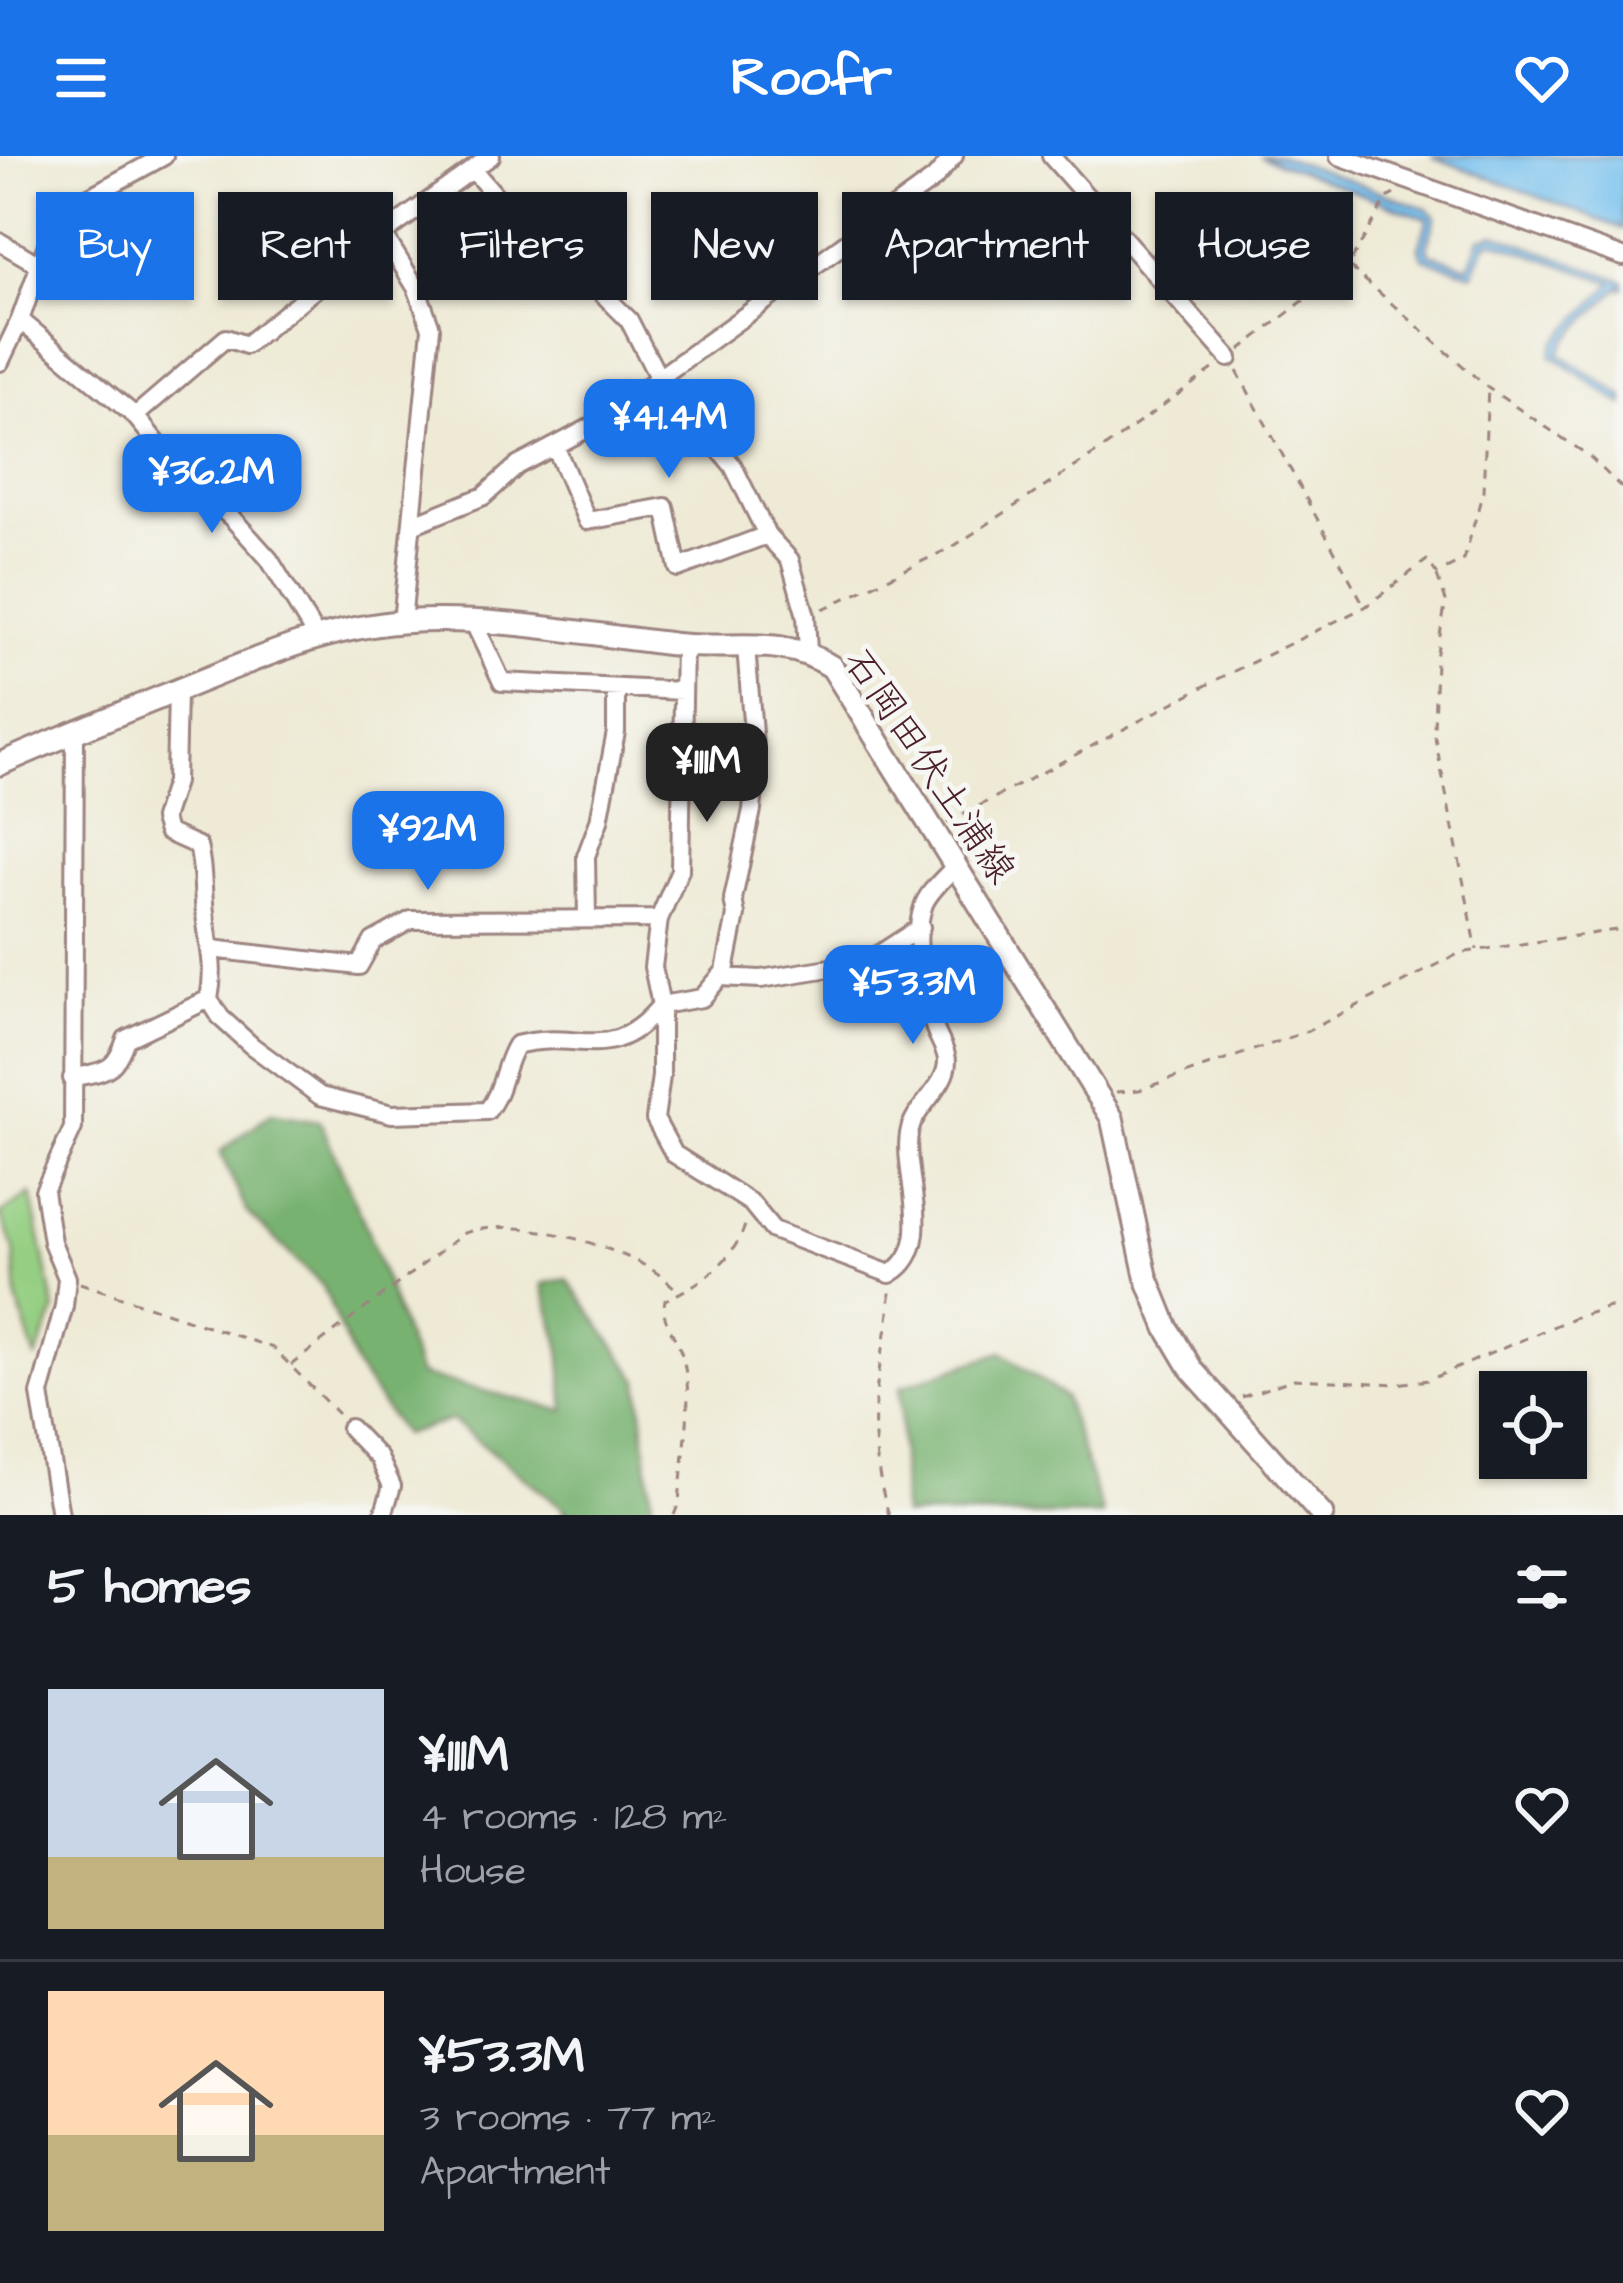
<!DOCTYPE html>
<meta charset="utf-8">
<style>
:root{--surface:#171b24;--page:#20242c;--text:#f1f3f6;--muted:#9ea1a6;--line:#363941;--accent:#1a73e8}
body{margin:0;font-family:"Architects Daughter","Klee One",sans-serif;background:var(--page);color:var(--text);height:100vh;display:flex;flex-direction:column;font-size:45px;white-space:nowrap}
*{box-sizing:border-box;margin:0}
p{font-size:39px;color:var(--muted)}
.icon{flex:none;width:66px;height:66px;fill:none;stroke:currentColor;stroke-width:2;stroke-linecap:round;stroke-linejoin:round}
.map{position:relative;height:1359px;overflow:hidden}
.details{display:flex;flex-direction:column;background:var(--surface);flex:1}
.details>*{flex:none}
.banner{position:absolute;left:36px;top:36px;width:1551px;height:108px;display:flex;gap:24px}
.buttons{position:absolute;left:1479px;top:1215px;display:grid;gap:24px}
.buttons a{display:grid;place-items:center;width:108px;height:108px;border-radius:0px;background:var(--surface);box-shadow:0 3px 9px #0004;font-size:60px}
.price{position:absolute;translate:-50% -102px;padding:0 27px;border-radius:24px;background:var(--accent);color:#fff;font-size:39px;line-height:78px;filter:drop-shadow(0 3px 6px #0008)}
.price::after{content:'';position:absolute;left:50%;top:72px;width:36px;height:27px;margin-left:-18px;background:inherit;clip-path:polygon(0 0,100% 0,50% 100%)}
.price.active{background:#222;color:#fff}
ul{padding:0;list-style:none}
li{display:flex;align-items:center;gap:36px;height:300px;padding:0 48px}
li+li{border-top:3px solid var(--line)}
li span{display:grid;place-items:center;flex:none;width:336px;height:240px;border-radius:0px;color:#555}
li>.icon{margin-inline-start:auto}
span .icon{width:144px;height:144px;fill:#fffc;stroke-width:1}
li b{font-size:51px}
h2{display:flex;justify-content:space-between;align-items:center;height:144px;padding:0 48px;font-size:51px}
.tag{padding:0 42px;border-radius:0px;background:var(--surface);box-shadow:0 3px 9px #0004;font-size:42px;line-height:108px}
.tag.active{background:var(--accent);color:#fff}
header{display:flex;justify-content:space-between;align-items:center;height:156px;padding:0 48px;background:var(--accent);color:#fff;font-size:54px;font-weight:700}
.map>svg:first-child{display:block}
.green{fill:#95cf83;stroke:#707757;stroke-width:3}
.forest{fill:#78b271;stroke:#61684e;stroke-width:3}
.water{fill:#75c0ee;stroke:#60708c;stroke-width:3}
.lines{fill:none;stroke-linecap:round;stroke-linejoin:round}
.minor-casing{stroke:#9c8480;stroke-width:22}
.major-casing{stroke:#9c8480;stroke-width:27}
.path{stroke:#9c8480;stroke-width:3;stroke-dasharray:9 9;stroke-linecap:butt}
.minor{stroke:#fff;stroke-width:16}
.major{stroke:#fff;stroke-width:21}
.labels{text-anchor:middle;stroke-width:10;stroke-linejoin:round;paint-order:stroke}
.street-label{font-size:39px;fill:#4a1f2b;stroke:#f6f6f2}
</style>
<header><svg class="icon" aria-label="menu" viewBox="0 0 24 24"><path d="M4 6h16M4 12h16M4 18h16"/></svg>Roofr<svg class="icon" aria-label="heart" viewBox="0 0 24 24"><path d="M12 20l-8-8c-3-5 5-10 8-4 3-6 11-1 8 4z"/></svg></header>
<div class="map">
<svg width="1623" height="1359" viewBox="0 0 1623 1359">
<rect width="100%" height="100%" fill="#f6f6f2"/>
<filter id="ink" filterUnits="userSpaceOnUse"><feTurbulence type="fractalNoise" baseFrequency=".00833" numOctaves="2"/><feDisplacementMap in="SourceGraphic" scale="24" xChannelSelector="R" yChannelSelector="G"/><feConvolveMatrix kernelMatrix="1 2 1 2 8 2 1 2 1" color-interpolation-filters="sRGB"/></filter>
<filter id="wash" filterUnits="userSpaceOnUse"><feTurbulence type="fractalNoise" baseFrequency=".004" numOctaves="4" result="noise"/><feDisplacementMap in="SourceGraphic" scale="48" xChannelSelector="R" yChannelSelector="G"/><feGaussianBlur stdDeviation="2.7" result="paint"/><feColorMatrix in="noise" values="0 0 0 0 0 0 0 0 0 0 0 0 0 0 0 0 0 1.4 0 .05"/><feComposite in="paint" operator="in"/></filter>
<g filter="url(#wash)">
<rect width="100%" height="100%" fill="#eeead5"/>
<path class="green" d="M31,1038L55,1155L36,1202L17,1144L14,1092L0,1058Z"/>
<path class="forest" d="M271,957L320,965L367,1073L419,1219L565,1255L560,1189L542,1128L567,1123L639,1224L653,1359H562L566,1354L451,1264L403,1279L356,1211L323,1130L247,1056L220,996Z
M1002,1196L1064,1241L1103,1359H902L900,1231Z"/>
<path class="water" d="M1260,0H1281L1425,52L1436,61L1427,90L1429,97L1469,111L1480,83L1495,78L1623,125V132L1619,131L1566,184L1559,198L1623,240V249L1551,199L1555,186L1613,127L1493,85L1486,88L1473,118L1424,103L1419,92L1428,63Z
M1431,0H1623V73Z"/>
</g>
<g filter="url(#ink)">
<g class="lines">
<defs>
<path id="minor" d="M1051,0L1229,202
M1339,0L1623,101
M473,14L555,108L596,131L629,164L655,215L733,310L767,379L790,404L806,460L808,495
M383,78L417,133L431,172L402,466
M0,86L41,110
M20,164L58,58L164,0
M0,206L20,164L135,260L186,322L232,362L269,403L317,482
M135,260L226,182L246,189L383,78L491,0
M555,290L587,365L665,351L678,412L767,379
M412,369L484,340L517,310L591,271L934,23L954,0
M473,465L502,526L683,535
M684,489L680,714L659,763L653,811L661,849V920L655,963L674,998L751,1047L773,1074L890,1118C938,1091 902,1019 909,978C913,951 947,932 947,905C947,894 937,881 934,870C925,833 911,789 923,751C927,736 947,720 957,708
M177,535L175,626L163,663L167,676L198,690C204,713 202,734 205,757C208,791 216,808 209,843L221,862L252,890L320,940L392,958L487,955C503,936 503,910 516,889C580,872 609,912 661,849L702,842L725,815L736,759L733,743L752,654L756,614L746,491
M587,763L586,700L599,665L616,576V533
M212,793L359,810L373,785L411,764L659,763
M720,821L761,823L867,806L921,771
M72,922C105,914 114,918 126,883L209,843
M350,1272L379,1302L392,1330L383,1359
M60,1359L40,1238L64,1150L67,1122L52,1086L44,1035L73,972L75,574"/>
<path id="major" d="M0,608C58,582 117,559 176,535C249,506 322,472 401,466C495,459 589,479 682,489C737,494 783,479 832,511L1112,962L1146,1120L1167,1172L1192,1214L1322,1359"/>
</defs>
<use href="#minor" class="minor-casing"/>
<use href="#major" class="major-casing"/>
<path class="path" d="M1350,111L1488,232L1589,300L1623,333
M1240,194L1348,110L1387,42L1394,38
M1237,215L1364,449
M1437,420L1446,445L1436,502L1434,577L1477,794
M823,453L954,390L1107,290L1217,210
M947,667L1220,522L1365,451L1427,404L1437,418L1464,404L1483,335L1488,232
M1116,936L1139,934L1308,875L1460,797L1623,773
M80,1127L273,1192L338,1258
M291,1209L464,1077C515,1060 604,1086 651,1113C661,1119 671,1129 681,1137
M1242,1241L1294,1223L1396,1228L1429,1224L1573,1162L1623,1147
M674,1359L679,1347C682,1300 696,1242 681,1196C674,1176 660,1165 665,1144C701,1128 735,1104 746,1066
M889,1359C877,1320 872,1280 876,1238C879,1204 890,1171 890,1136"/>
<use href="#minor" class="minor"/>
<use href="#major" class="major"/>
</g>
</g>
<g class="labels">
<g class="street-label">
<text transform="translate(931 609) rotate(56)" y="14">石岡田伏土浦線</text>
</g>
</g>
</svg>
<div class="buttons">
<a><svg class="icon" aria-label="locate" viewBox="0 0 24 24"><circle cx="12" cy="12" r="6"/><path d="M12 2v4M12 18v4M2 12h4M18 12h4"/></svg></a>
</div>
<b class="price" style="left:669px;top:325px">¥41.4M</b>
<b class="price" style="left:212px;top:380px">¥36.2M</b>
<b class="price active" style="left:707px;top:669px">¥111M</b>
<b class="price" style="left:428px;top:737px">¥92M</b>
<b class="price" style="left:913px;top:891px">¥53.3M</b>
<div class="banner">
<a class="tag active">Buy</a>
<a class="tag">Rent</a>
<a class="tag">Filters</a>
<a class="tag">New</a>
<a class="tag">Apartment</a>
<a class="tag">House</a>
</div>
</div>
<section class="details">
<h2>5 homes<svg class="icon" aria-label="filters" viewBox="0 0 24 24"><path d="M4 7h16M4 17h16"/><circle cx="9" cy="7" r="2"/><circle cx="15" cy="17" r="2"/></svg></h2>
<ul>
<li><span style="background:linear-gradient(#c9d6e8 70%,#c2b280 0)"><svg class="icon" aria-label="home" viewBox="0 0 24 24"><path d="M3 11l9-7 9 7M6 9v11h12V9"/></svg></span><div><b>¥111M</b><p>4 rooms · 128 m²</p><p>House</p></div><svg class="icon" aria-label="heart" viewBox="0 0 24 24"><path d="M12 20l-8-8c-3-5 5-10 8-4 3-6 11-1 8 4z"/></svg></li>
<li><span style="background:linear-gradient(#ffd9b3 60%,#c2b280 0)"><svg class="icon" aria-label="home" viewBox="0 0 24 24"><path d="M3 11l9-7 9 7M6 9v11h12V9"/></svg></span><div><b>¥53.3M</b><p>3 rooms · 77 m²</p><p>Apartment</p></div><svg class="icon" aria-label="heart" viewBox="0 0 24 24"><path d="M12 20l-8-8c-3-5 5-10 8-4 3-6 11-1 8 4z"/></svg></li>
</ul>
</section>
